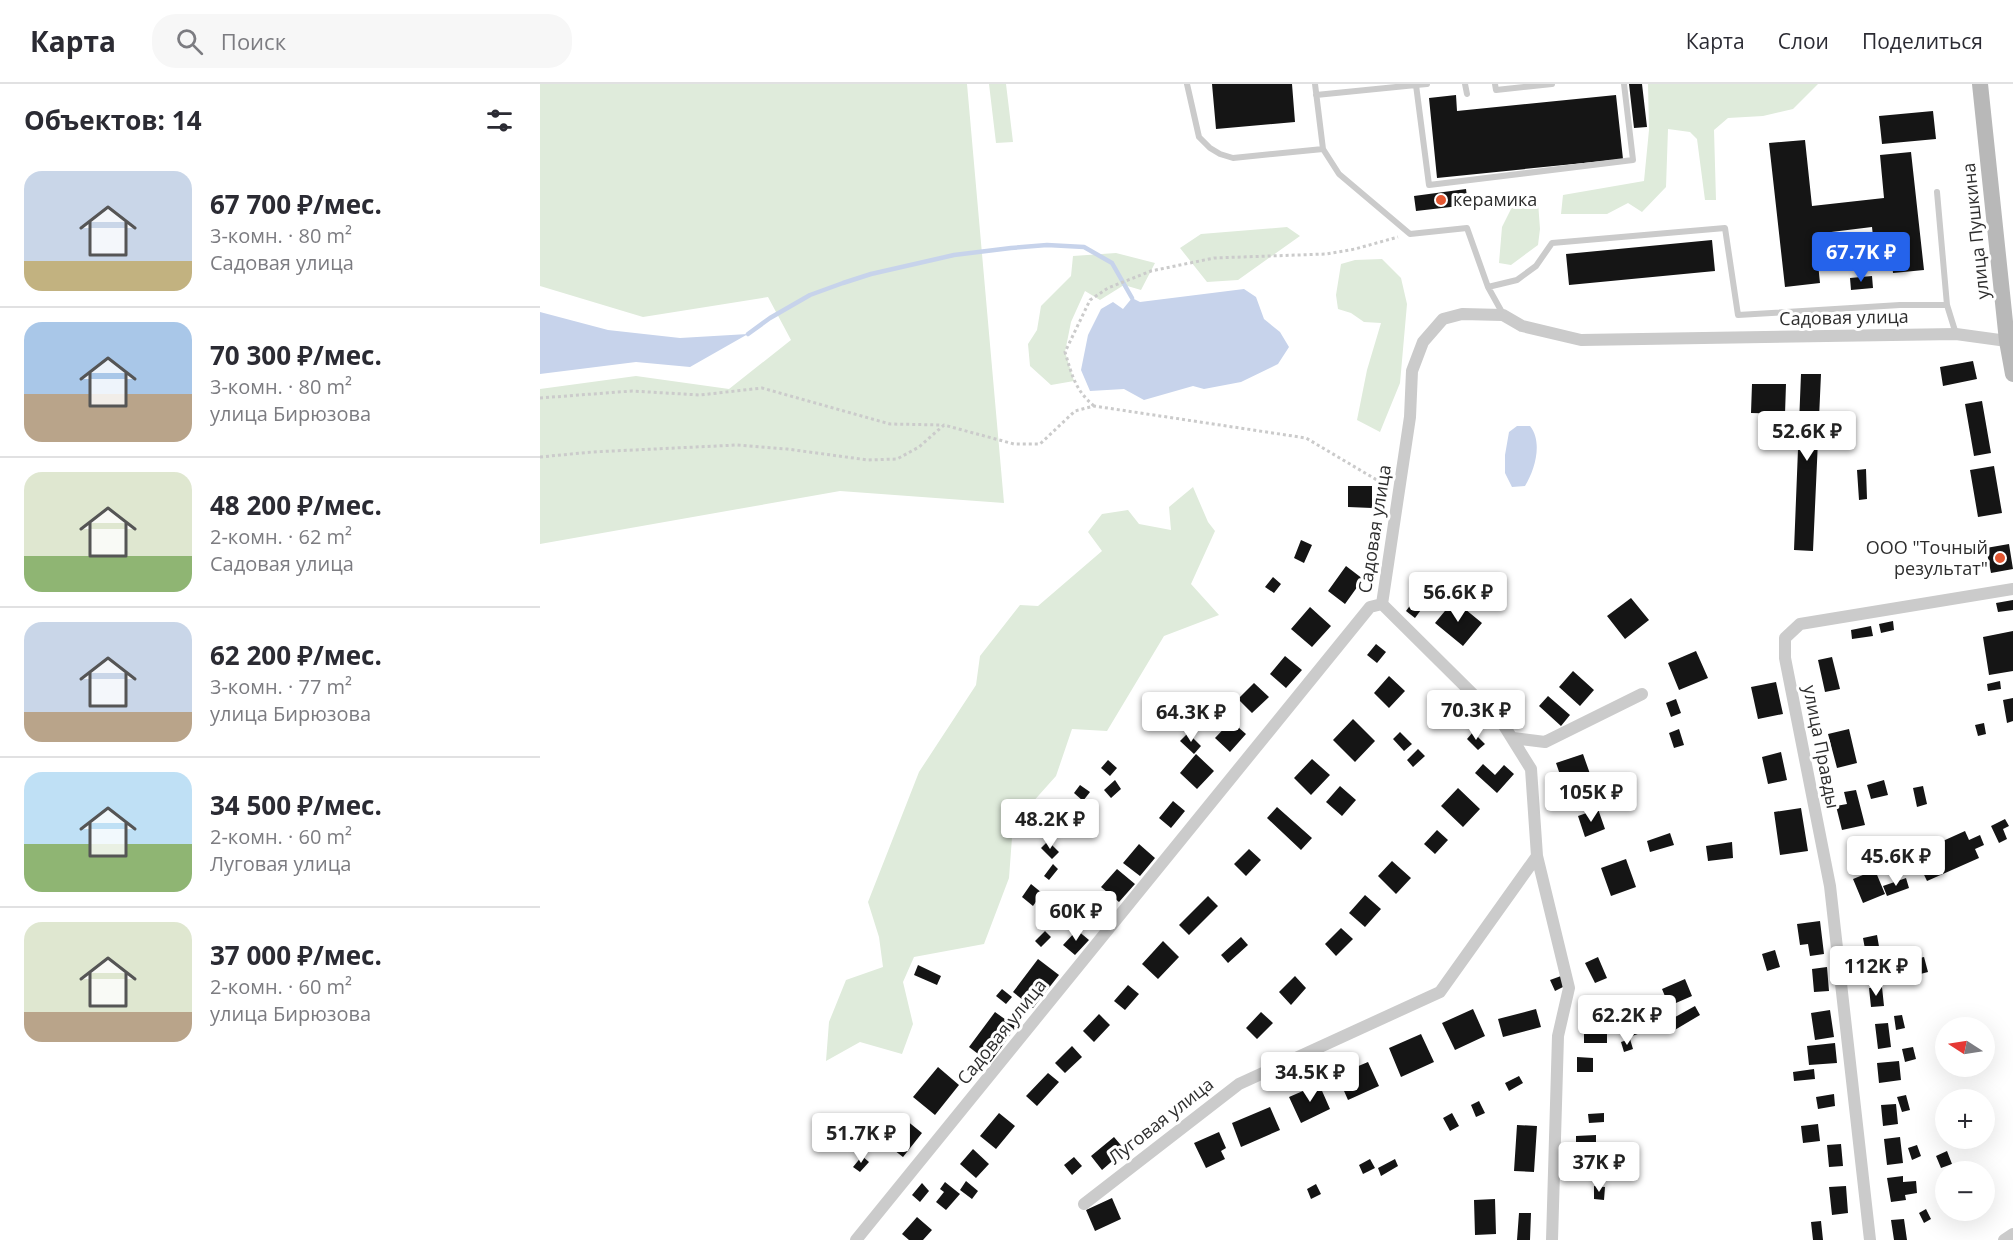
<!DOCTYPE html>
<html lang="ru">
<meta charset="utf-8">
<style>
:root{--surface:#fff;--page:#f7f7f7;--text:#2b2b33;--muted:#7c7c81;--line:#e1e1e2;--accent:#2563eb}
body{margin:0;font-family:"Open Sans",sans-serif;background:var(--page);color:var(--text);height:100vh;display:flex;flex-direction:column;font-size:22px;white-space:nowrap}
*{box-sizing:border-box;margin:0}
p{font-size:20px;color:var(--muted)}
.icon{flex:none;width:33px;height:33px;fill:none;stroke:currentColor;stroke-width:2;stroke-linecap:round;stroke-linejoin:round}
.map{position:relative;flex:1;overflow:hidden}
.sheet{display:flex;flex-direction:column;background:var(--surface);width:540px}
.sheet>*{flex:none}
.needle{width:39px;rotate:282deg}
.tools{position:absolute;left:1395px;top:933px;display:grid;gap:12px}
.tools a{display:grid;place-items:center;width:60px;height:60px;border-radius:50%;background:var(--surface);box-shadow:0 6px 24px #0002;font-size:30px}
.price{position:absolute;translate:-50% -51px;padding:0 14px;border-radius:6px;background:#fff;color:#222;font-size:20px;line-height:39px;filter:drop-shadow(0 2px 3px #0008)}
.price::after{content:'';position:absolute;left:50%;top:36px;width:18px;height:14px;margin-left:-9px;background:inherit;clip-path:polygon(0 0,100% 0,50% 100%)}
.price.current{background:var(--accent);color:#fff}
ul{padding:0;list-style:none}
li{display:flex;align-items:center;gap:18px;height:150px;padding:0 24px}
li+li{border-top:2px solid var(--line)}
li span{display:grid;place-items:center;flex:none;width:168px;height:120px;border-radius:18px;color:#555}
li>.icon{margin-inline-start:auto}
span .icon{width:72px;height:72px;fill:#fffc;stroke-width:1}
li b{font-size:26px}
h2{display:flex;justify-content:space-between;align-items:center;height:72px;padding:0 24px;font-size:26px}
header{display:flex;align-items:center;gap:36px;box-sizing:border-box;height:84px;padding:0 30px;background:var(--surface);border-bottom:2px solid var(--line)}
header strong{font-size:28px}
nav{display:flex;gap:33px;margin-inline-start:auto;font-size:21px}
.search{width:420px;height:54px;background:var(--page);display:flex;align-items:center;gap:15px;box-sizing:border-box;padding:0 21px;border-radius:24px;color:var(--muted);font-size:22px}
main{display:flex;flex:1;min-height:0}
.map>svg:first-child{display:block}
.green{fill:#dfebdb}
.water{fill:#c7d3eb}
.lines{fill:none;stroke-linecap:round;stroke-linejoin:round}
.stream{stroke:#c7d3eb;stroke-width:4.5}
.building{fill:#151515}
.path{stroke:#cbcbcb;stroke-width:3;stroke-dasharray:3 3;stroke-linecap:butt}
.lane{stroke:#cbcbcb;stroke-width:6}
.street{stroke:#cbcbcb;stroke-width:12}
.secondary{stroke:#b8b8b8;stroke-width:16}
.poi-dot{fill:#e35732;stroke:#fff;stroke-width:2}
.labels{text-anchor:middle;stroke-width:6;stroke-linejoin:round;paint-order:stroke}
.poi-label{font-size:18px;fill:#2e2e2e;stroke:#fff;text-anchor:start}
.street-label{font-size:18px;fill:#2e2e2e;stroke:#fff}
</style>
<header>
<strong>Карта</strong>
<div class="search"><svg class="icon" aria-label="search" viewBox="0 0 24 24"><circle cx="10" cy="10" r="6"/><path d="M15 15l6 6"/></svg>Поиск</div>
<nav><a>Карта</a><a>Слои</a><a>Поделиться</a></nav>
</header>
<main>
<section class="sheet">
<h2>Объектов: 14<svg class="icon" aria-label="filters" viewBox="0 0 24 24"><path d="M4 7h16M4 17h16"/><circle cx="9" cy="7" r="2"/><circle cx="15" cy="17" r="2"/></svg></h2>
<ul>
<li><span style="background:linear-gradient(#c9d6e8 75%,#c2b280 0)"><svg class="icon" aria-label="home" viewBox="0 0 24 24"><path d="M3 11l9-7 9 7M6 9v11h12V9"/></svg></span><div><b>67 700 ₽/мес.</b><p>3-комн. · 80 m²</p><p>Садовая улица</p></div></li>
<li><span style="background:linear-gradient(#a9c7e8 60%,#b9a48a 0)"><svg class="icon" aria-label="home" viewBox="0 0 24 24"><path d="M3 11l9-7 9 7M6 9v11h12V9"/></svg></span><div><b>70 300 ₽/мес.</b><p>3-комн. · 80 m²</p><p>улица Бирюзова</p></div></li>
<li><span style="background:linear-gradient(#dfe7d0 70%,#8fb573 0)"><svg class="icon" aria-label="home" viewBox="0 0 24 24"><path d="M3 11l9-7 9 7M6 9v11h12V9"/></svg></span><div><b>48 200 ₽/мес.</b><p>2-комн. · 62 m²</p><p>Садовая улица</p></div></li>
<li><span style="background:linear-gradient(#c9d6e8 75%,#b9a48a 0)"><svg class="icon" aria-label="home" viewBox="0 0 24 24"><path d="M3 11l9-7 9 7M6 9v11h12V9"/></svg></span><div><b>62 200 ₽/мес.</b><p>3-комн. · 77 m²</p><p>улица Бирюзова</p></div></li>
<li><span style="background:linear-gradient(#bfe0f5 60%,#8fb573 0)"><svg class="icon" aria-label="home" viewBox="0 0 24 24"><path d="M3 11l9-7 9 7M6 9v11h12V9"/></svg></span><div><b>34 500 ₽/мес.</b><p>2-комн. · 60 m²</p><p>Луговая улица</p></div></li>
<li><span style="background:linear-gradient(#dfe7d0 75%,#b9a48a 0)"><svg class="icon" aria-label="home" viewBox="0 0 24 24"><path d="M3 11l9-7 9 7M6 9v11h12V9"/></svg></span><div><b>37 000 ₽/мес.</b><p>2-комн. · 60 m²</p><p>улица Бирюзова</p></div></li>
</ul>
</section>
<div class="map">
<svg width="1473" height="1156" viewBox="0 0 1473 1156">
<rect width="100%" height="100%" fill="#fff"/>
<path class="green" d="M0,0H427L464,419L300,407L0,460V305L96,292L189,305L251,256L228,213L103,233L0,202Z
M449,0H466L473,58L456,59Z
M1108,0H1278L1253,25L1223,32L1188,34L1174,46L1176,116H1165L1157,55L1150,48L1128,45L1126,103L1102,128L1088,119L1067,130H1021L1023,111L1104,97L1109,46Z
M998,118L1000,145L998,161L971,181L959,179L962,143L972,123Z
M747,143L760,152L698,196L667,198L640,164L661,150Z
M576,169L615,179L601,206L584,201L560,216L545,207L531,238L525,268L534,297L511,301L490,282L488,260L497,246L501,222L531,192L533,172Z
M842,175L861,194L867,220L860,299L840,348L817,336L827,286L841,239L824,238L811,229L798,225L796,211L801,180L815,176Z
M653,403L668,438L675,447L651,500L679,531L624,552L567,647L532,645L516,692L473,740L469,794L444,860L374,873L363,898L373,940L362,970L320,958L286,977L289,938L306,896L343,883L339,853L328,818L379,688L436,601L440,572L480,521L498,522L562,467L548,448L562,430L588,426L599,440L631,446L629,423Z"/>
<path class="water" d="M704,205L716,213L724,235L740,248L749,263L738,280L701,298L664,305L653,302L604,316L584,305L550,307L541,286L548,251L561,225L573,218L583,225L592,214L600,218Z
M0,228L68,246L140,254L208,250L150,283L96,278L0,290Z
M977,342H990C1003,358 995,386 985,402L972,403L965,389V371L969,348Z"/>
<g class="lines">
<path class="stream" d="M208,250L230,234L270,211L303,199L331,190L414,171L471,164L507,161L544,163L572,179L592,214"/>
</g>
<path class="building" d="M672,0H752L755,38L676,45Z
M1089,0H1102L1107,43L1094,44Z
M916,11L917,27L1076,11L1083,75L897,94L889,14Z
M1393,27L1396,55L1342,60L1339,32Z
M1265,56L1272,122L1344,114L1340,71L1371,68L1384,186L1353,189L1352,179L1336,181L1332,143L1275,150L1280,199L1245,203L1229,59Z
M926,105L928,121L876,127L874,112Z
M1172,156L1175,187L1029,201L1026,170Z
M1332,192L1333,204L1311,206L1310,194Z
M1433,277L1437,295L1403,302L1400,283Z
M1261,290H1281L1273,467L1254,466Z
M1212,300H1246L1245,330L1211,329Z
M1442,317L1451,369L1434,372L1425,320Z
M1454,382L1462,429L1438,433L1430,386Z
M1326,385L1327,415L1319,416L1317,386Z
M808,402H832V424L808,423Z
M761,456L772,461L764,479L754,474Z
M1469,460L1473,485L1451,489L1446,464Z
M806,482L823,495L805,520L788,507Z
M733,493L741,500L734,509L725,503Z
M880,508L889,515L875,534L866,527Z
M1091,514L1109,536L1085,555L1067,532Z
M914,516L942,539L923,562L895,539Z
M1473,516V526L1458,528L1456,519Z
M770,523L791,542L772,563L751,545Z
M1353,537L1354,546L1341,549L1339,540Z
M1331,542L1333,552L1312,555L1311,546Z
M1473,547V587L1449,591L1443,553Z
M836,560L846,568L837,579L827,571Z
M1156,567L1168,594L1139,606L1128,579Z
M745,572L762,586L746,604L730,590Z
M1292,573L1300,605L1285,608L1278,576Z
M1033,587L1054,606L1040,622L1019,603Z
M849,592L865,607L849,624L834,609Z
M1460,597L1461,605L1448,607L1447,600Z
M1236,598L1243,630L1218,635L1211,603Z
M714,599L729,613L712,629L698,615Z
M1008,612L1030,631L1021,642L999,622Z
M1473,614V637L1467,639L1463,616Z
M1136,615L1141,629L1131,633L1126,619Z
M813,635L835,657L815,678L793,656Z
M691,637L706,650L690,668L675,654Z
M1444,639L1446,650L1438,652L1435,641Z
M1139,645L1144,661L1134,664L1129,649Z
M1309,645L1317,679L1297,684L1288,650Z
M860,648L872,660L864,667L853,655Z
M933,648L945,660L938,666L927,655Z
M648,649L661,662L654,670L640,657Z
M878,665L885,672L873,683L867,676Z
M1241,668L1247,696L1228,700L1222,673Z
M656,670L674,687L657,705L640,689Z
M1043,670L1055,704L1028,714L1016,679Z
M772,675L790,691L771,711L754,694Z
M568,676L577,684L570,692L561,684Z
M943,680L955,691L964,681L974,690L957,709L935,689Z
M575,696L581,705L571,714L564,706Z
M1344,696L1348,711L1331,715L1327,701Z
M540,701L550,708L543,717L534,709Z
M800,702L816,716L802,732L786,718Z
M1383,702L1387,720L1377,723L1373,704Z
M918,704L940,725L923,743L901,722Z
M1316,706L1325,741L1302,746L1296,722L1307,720L1304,708Z
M633,717L645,727L631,744L619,734Z
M737,723L772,754L761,766L727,734Z
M1261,724L1268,767L1240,771L1234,728Z
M1058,725L1065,745L1045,753L1038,732Z
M1465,735L1469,742L1463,745L1467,755L1459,759L1451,742Z
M897,746L908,756L895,770L884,760Z
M1425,747L1429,756L1440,751L1444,761L1435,765L1439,774L1387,797L1374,770Z
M1130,749L1134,761L1110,768L1107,757Z
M508,757L519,768L512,775L501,764Z
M1192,758L1193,774L1168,777L1166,762Z
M599,760L615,774L600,792L583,779Z
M709,765L721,776L706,792L694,780Z
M1086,775L1096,803L1071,812L1061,784Z
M852,777L871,794L856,810L838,792Z
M513,780L518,785L509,796L504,792Z
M577,785L595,800L579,818L561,803Z
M1335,786L1345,810L1323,819L1313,795Z
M1366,794L1369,804L1347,812L1343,802Z
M491,800L502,809L493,822L482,813Z
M825,811L841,825L825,843L809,829Z
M668,812L678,822L649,851L639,841Z
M1280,837L1284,870L1270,872L1268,860L1260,861L1257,840Z
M801,844L813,855L796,872L785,860Z
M537,846L549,856L535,871L523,861Z
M505,847L511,853L501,863L495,857Z
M1337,851L1341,874L1327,876L1323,854Z
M701,853L708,861L688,879L681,871Z
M623,857L639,873L618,895L602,880Z
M1235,866L1240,883L1227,887L1222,870Z
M1058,873L1067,894L1055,899L1045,879Z
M1384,873L1388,888L1365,894L1362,878Z
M498,875L519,891L493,924L473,908Z
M378,881L401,892L397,901L374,891Z
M1287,883L1289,907L1274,908L1272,885Z
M755,892L766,904L751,921L739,908Z
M1021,892L1025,902L1015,907L1010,896Z
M1145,895L1152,912L1129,922L1122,905Z
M588,901L599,910L585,926L574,917Z
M1342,903L1344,922L1331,923L1329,904Z
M462,905L472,913L466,920L456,912Z
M1087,914L1091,925L1066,934L1062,924Z
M1155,922L1160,931L1133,947L1128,937Z
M933,925L945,952L915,966L902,939Z
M996,925L1001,943L963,953L958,935Z
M1290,926L1294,953L1275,956L1271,929Z
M455,928L476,943L450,979L429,963Z
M721,928L733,939L717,955L706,944Z
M559,930L570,941L554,958L543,947Z
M1107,930L1112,945L1092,952L1087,937Z
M1362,931L1365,944L1356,946L1354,932Z
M1044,938H1067V959H1044Z
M1348,939L1351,963L1338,965L1335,940Z
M881,950L894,978L861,993L849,964Z
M1090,955L1093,965L1084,968L1081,958Z
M1295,959L1297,979L1269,981L1267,962Z
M532,962L542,973L525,989L515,979Z
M1373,963L1376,975L1365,978L1362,965Z
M1037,973L1053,974V988H1037Z
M1359,977L1361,996L1339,999L1337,979Z
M828,978L839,1002L808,1016L797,991Z
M398,983L419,1001L395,1031L373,1013Z
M1274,985L1275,995L1254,997L1253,988Z
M508,989L519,998L497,1022L486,1012Z
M979,992L983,999L969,1007L965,999Z
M779,1000L790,1025L761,1039L749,1013Z
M1294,1010L1295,1022L1278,1025L1276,1013Z
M1366,1011L1370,1026L1362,1028L1357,1013Z
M939,1017L945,1029L936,1033L931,1021Z
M1356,1020L1358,1040L1343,1042L1341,1021Z
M730,1023L740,1046L701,1063L692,1039Z
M459,1029L475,1042L456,1065L440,1052Z
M912,1029L919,1042L910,1047L903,1034Z
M1064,1029V1038L1049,1039L1048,1030Z
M361,1032L382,1049L363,1073L341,1056Z
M1278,1040L1280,1057L1263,1059L1261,1042Z
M977,1041L997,1042L994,1088L974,1087Z
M679,1048L686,1064L681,1067L685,1075L666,1084L654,1059Z
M1056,1051V1070L1036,1071V1052Z
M574,1053L585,1066L562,1086L551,1072Z
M1360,1053L1363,1079L1347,1081L1344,1055Z
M1301,1060L1303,1082L1289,1083L1287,1061Z
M1377,1061L1381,1072L1372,1076L1368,1064Z
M433,1065L449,1080L436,1094L420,1080Z
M1407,1067L1412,1080L1401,1084L1396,1072Z
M322,1072L329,1078L320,1088L313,1083Z
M534,1073L542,1082L532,1091L524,1081Z
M830,1075L835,1084L823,1090L819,1081Z
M855,1075L858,1082L841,1092L838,1084Z
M1363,1092V1098L1376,1097L1377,1109L1365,1111L1366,1116L1351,1118L1347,1094Z
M426,1097L438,1107L432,1115L420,1106Z
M405,1098L420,1110L406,1126L396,1118L404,1108L400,1105Z
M382,1099L389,1107L380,1118L372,1111Z
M776,1100L781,1110L771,1115L767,1105Z
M1054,1102L1065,1103L1064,1116L1054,1115Z
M1306,1102L1308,1129L1292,1131L1289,1103Z
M572,1114L581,1135L555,1147L546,1126Z
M955,1115L956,1150L935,1151L934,1116Z
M1386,1125L1391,1135L1384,1139L1379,1129Z
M979,1129H991L990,1156H977Z
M377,1133L392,1146L383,1156H369L362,1150Z
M1364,1135L1367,1156H1354L1351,1136Z
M1281,1137L1283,1156H1273L1271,1138Z"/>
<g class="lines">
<path class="path" d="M0,314L92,307L160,311L222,304L350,340L402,341
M554,322C535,306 532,291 525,268L550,216L568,204L611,187L674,174L786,170L815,165L858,153
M0,373L52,368L197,361L247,365L328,376L357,375L379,363L404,341L474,360H500L535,327L554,322L766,354L847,402"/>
<path class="lane" d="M647,0L659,53L670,64L680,70L693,74L783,65
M775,0L783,65L799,90L870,150L927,144L948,203L963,230
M925,0L927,10
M955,0L956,6L1012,0
M876,1L887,0
M776,11L876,1L889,101L1093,76L1084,0
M1397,108L1407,221
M948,203L977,196L996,182L1012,159L1185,144L1198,231L1360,221H1407L1416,250"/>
<path class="street" d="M842,520L963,640L991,685L997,772L1029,904L1018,952L1012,1156
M973,654L1005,658L1102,610
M544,1120L699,1000L900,908L997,772
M316,1156L830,523L842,520L870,333L872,287L883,258L903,235L922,230L963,231L982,242L1041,256L1416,250L1467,257
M1330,1156L1290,802L1245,574V554L1260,540L1473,505
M1464,1156L1473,1150"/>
<path class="secondary" d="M1440,0L1467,257L1473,290"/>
</g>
<g class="poi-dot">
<circle cx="901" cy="116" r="6"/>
<circle cx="1460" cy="474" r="6"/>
</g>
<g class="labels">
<g class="poi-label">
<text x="913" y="122">керамика</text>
<text x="1448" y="470" text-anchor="end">ООО "Точный<tspan x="1448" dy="21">результат"</tspan></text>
</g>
<g class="street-label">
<text transform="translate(1436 147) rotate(-96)" y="6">улица Пушкина</text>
<text transform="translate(1304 234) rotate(-1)" y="6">Садовая улица</text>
<text transform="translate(835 445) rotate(-81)" y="6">Садовая улица</text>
<text transform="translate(1281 663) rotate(79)" y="6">улица Правды</text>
<text transform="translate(462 948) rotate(-51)" y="6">Садовая улица</text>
<text transform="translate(621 1037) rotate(-38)" y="6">Луговая улица</text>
</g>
</g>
</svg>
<div class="tools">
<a><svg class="needle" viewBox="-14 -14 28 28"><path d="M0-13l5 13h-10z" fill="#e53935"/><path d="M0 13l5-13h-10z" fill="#7c7c81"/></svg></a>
<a>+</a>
<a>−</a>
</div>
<b class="price current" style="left:1321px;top:199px">67.7K ₽</b>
<b class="price" style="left:1267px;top:378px">52.6K ₽</b>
<b class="price" style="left:918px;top:539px">56.6K ₽</b>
<b class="price" style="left:936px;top:657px">70.3K ₽</b>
<b class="price" style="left:651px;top:659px">64.3K ₽</b>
<b class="price" style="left:1051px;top:739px">105K ₽</b>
<b class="price" style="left:510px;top:766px">48.2K ₽</b>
<b class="price" style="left:1356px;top:803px">45.6K ₽</b>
<b class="price" style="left:536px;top:858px">60K ₽</b>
<b class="price" style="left:1336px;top:913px">112K ₽</b>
<b class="price" style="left:1087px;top:962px">62.2K ₽</b>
<b class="price" style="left:770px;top:1019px">34.5K ₽</b>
<b class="price" style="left:321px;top:1080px">51.7K ₽</b>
<b class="price" style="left:1059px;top:1109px">37K ₽</b>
</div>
</main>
